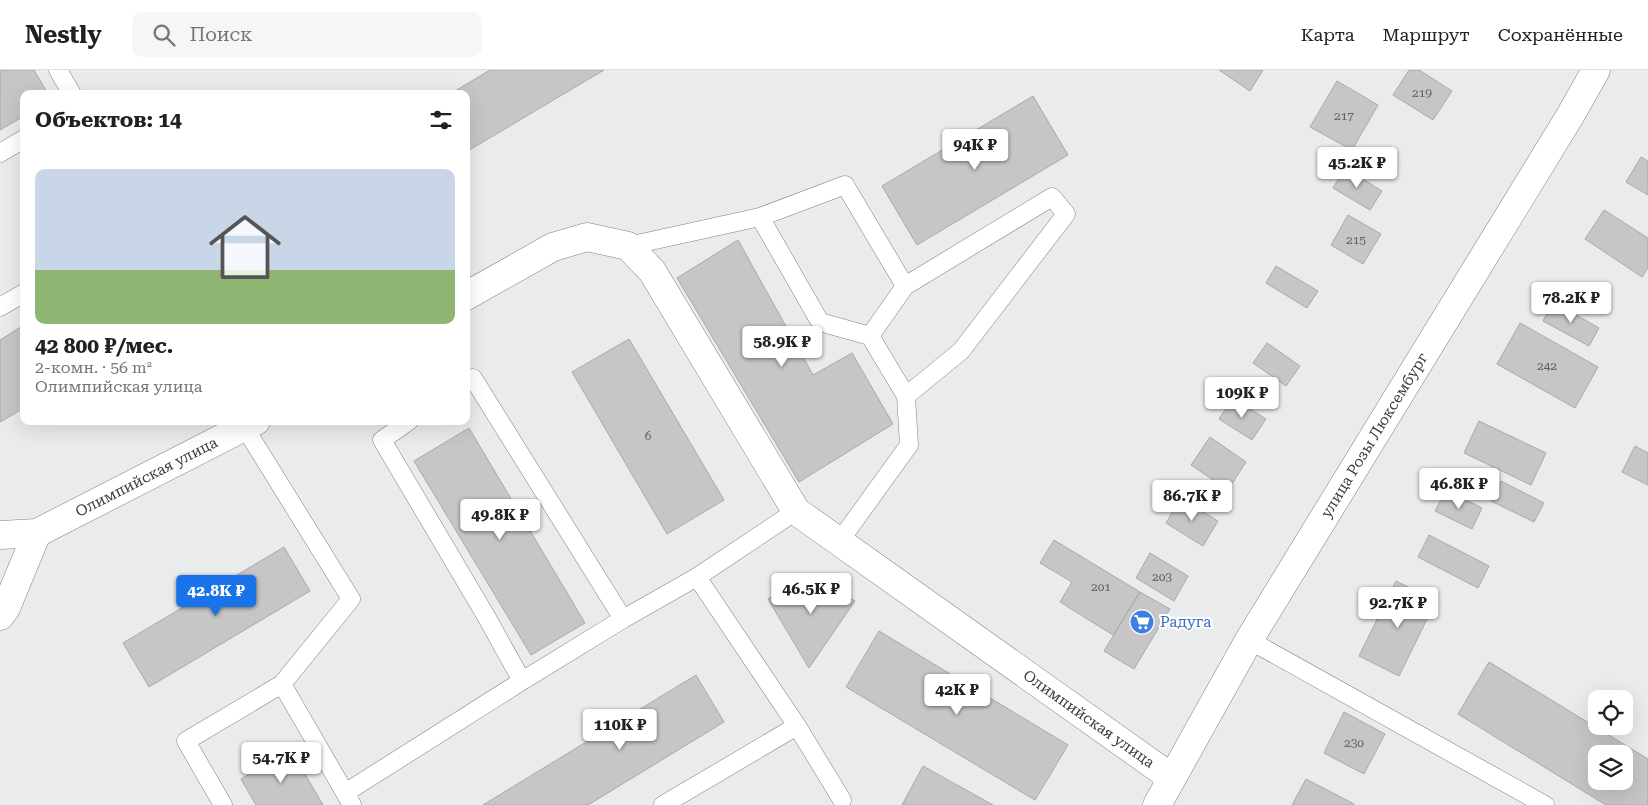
<!DOCTYPE html>
<html lang="ru">
<meta charset="utf-8">
<style>
:root{--surface:#fff;--page:#f6f6f6;--text:#202124;--muted:#757577;--line:#e0e0e0;--accent:#1a73e8}
body{margin:0;font-family:"Roboto Serif",serif;background:var(--page);color:var(--text);height:100vh;display:flex;flex-direction:column;font-size:19px;white-space:nowrap}
*{box-sizing:border-box;margin:0}
p{font-size:16px;color:var(--muted)}
.icon{flex:none;width:28px;height:28px;fill:none;stroke:currentColor;stroke-width:2;stroke-linecap:round;stroke-linejoin:round}
.map{position:relative;flex:1;overflow:hidden}
.details{position:absolute;left:20px;top:20px;width:450px;height:335px;display:flex;flex-direction:column;background:var(--surface);border-radius:10px;box-shadow:0 5px 20px #0002}
.details>*{flex:none}
.tools{position:absolute;left:1588px;top:620px;display:grid;gap:10px}
.tools a{display:grid;place-items:center;width:45px;height:45px;border-radius:10px;background:var(--surface);box-shadow:0 5px 20px #0002;font-size:25px}
.price{position:absolute;translate:-50% -42px;padding:0 11px;border-radius:5px;background:#fff;color:#222;font-size:16px;line-height:32px;filter:drop-shadow(0 1px 2px #0008)}
.price::after{content:'';position:absolute;left:50%;top:30px;width:15px;height:11px;margin-left:-8px;background:inherit;clip-path:polygon(0 0,100% 0,50% 100%)}
.price.on{background:var(--accent);color:#fff}
ul{padding:0;list-style:none}
li{display:grid;align-content:center;gap:10px;height:265px;padding:0 15px}
li span{display:grid;place-items:center;height:155px;border-radius:10px;color:#555}
li>.icon{margin-inline-start:auto}
span .icon{width:90px;height:90px;fill:#fffc;stroke-width:1}
li b{font-size:21px}
h2{display:flex;justify-content:space-between;align-items:center;height:60px;padding:0 15px;font-size:21px}
header{display:flex;align-items:center;gap:30px;box-sizing:border-box;height:70px;padding:0 25px;background:var(--surface);border-bottom:1px solid var(--line)}
header strong{font-size:24px}
nav{display:flex;gap:28px;margin-inline-start:auto;font-size:18px}
.search{width:350px;height:45px;background:var(--page);display:flex;align-items:center;gap:12px;box-sizing:border-box;padding:0 18px;border-radius:10px;color:var(--muted);font-size:19px}
.map>svg:first-child{display:block}
.building{fill:#c7c5c5;stroke:#aaa8a8;fill-rule:evenodd}
.lines{fill:none;stroke-linecap:round;stroke-linejoin:round}
.service-casing{stroke:#818284;stroke-width:19}
.minor-casing{stroke:#818284;stroke-width:29}
.tertiary-casing{stroke:#818284;stroke-width:29}
.service{stroke:#fff;stroke-width:18}
.minor{stroke:#fff;stroke-width:28}
.tertiary{stroke:#fff;stroke-width:28}
.labels{text-anchor:middle;stroke-width:4;stroke-linejoin:round;paint-order:stroke}
.number-label{font-size:12px;fill:#5f5e5f}
.street-label{font-size:15px;fill:#3c3c3d;stroke:#fff}
.shop-label{font-size:15px;fill:#366cbe;stroke:#fff;text-anchor:start}
</style>
<header>
<strong>Nestly</strong>
<div class="search"><svg class="icon" aria-label="search" viewBox="0 0 24 24"><circle cx="10" cy="10" r="6"/><path d="M15 15l6 6"/></svg>Поиск</div>
<nav><a>Карта</a><a>Маршрут</a><a>Сохранённые</a></nav>
</header>
<div class="map">
<svg width="1648" height="735" viewBox="0 0 1648 735">
<rect width="100%" height="100%" fill="#eaebed"/>
<path class="building" d="M0,0H34L48,24H24V46L0,60Z
M490,0H604L466,82V24H450Z
M1219,0H1263L1250,21Z
M1409,0H1419L1452,21L1433,50L1393,25Z
M1337,11L1378,35L1352,80L1310,57Z
M1033,26L1068,85L917,175L882,116Z
M1641,87L1648,91V125L1626,112Z
M1345,98L1382,121L1370,140L1333,118Z
M1604,140L1648,168V198L1642,207L1585,169Z
M1348,145L1381,164L1363,194L1331,175Z
M738,170L813,305L852,283L893,354L799,412L677,208Z
M1276,196L1318,221L1307,238L1266,213Z
M1553,232L1599,258L1589,276L1543,251Z
M1520,253L1598,297L1575,338L1497,294Z
M24,255V338L0,352V270Z
M629,269L724,430L667,464L572,302Z
M1267,273L1300,296L1286,316L1253,293Z
M1233,328L1266,349L1252,370L1219,349Z
M1479,351L1546,383L1531,415L1464,383Z
M469,358L585,553L531,585L414,391Z
M1210,367L1246,392L1228,420L1191,395Z
M1635,376L1648,383V415L1622,402Z
M1501,411L1544,433L1534,452L1491,431Z
M1446,420L1482,438L1472,459L1435,441Z
M1181,428L1218,451L1203,476L1166,453Z
M1429,465L1489,496L1478,518L1418,487Z
M1054,470L1140,522L1113,565L1060,532L1072,512L1040,493Z
M284,477L310,521L149,617L123,573Z
M1150,483L1188,506L1174,531L1136,508Z
M1396,511L1436,531L1399,606L1359,586Z
M796,512L827,514L855,531L809,598L768,529Z
M1140,522L1170,539L1134,599L1104,581Z
M879,561L1068,675L1035,730L846,617Z
M1489,592L1648,689V735H1606L1458,644ZM1596,684H1624V711H1596Z
M696,605L724,652L588,735H483Z
M1344,642L1385,664L1364,704L1324,683Z
M291,680L323,735H256L241,709Z
M923,696L993,735H902Z
M1306,709L1354,734V735H1292Z"/>
<g class="lines">
<defs>
<path id="service" d="M58,0L72,24
M0,83L24,69
M760,147L820,252L870,266L906,326L909,375L839,472
M628,176L760,147L845,115L905,216
M0,237L24,223
M870,266L905,216L1052,127L1066,144L961,281L906,326
M466,313L473,308L623,549
M409,351L382,370L486,546L522,611
M697,507L797,656L842,730
M1249,570L1545,735
M282,614L352,735
M345,723L522,611L623,549L697,507L796,441
M223,735L186,671L282,614L351,529L245,358
M663,735L797,656"/>
<g id="minor">
<path id="s1" d="M466,226L553,177L587,167L628,176L652,201L796,441L1172,708"/>
<path id="s2" d="M0,465L37,463L256,351"/>
<path d="M0,546L6,538L37,463"/>
</g>
<g id="tertiary">
<path id="s3" d="M1157,735L1249,570L1570,46L1596,0"/>
</g>
</defs>
<use href="#service" class="service-casing"/>
<use href="#minor" class="minor-casing"/>
<use href="#tertiary" class="tertiary-casing"/>
<use href="#service" class="service"/>
<use href="#minor" class="minor"/>
<use href="#tertiary" class="tertiary"/>
</g>
<defs>
<symbol id="supermarket-disc" viewBox="-11 -11 22 22"><circle r="9.5" fill="#3f7fe0" stroke="#fff"/><path d="M-6-5.5h2.5l.6 2H6L4.5 2H-2.5L-4.4-4H-6ZM-1.5 3.2a1.3 1.3 0 1 0 .1 0ZM3 3.2a1.3 1.3 0 1 0 .1 0Z" fill="#fff"/></symbol>
</defs>
<g fill-rule="evenodd">
<use href="#supermarket-disc" x="1128" y="538" width="28" height="28"/>
</g>
<g class="labels">
<g class="number-label">
<text x="1422" y="27">219</text>
<text x="1344" y="50">217</text>
<text x="1356" y="174">215</text>
<text x="1547" y="300">242</text>
<text x="648" y="370">6</text>
<text x="1162" y="511">203</text>
<text x="1101" y="521">201</text>
<text x="1354" y="677">230</text>
</g>
<g class="street-label">
<text dy="5" stroke="none"><textPath href="#s3" startOffset="429">улица Розы Люксембург</textPath></text>
<text dy="5" stroke="none"><textPath href="#s2" startOffset="160">Олимпийская улица</textPath></text>
<text dy="5" stroke="none"><textPath href="#s1" startOffset="851">Олимпийская улица</textPath></text>
</g>
<g class="shop-label">
<text x="1160" y="557">Радуга</text>
</g>
</g>
</svg>
<div class="tools">
<a><svg class="icon" aria-label="locate" viewBox="0 0 24 24"><circle cx="12" cy="12" r="6"/><path d="M12 2v4M12 18v4M2 12h4M18 12h4"/></svg></a>
<a><svg class="icon" aria-label="layers" viewBox="0 0 24 24"><path d="M12 4l9 5-9 5-9-5zM3 14l9 5 9-5"/></svg></a>
</div>
<b class="price" style="left:975px;top:101px">94K ₽</b>
<b class="price" style="left:1357px;top:119px">45.2K ₽</b>
<b class="price" style="left:1571px;top:254px">78.2K ₽</b>
<b class="price" style="left:782px;top:298px">58.9K ₽</b>
<b class="price" style="left:1242px;top:349px">109K ₽</b>
<b class="price" style="left:1459px;top:440px">46.8K ₽</b>
<b class="price" style="left:1192px;top:452px">86.7K ₽</b>
<b class="price" style="left:500px;top:471px">49.8K ₽</b>
<b class="price" style="left:811px;top:545px">46.5K ₽</b>
<b class="price on" style="left:216px;top:547px">42.8K ₽</b>
<b class="price" style="left:1398px;top:559px">92.7K ₽</b>
<b class="price" style="left:957px;top:646px">42K ₽</b>
<b class="price" style="left:620px;top:681px">110K ₽</b>
<b class="price" style="left:281px;top:714px">54.7K ₽</b>
<section class="details">
<h2>Объектов: 14<svg class="icon" aria-label="filters" viewBox="0 0 24 24"><path d="M4 7h16M4 17h16"/><circle cx="9" cy="7" r="2"/><circle cx="15" cy="17" r="2"/></svg></h2>
<ul>
<li><span style="background:linear-gradient(#c9d6e8 65%,#8fb573 0)"><svg class="icon" aria-label="home" viewBox="0 0 24 24"><path d="M3 11l9-7 9 7M6 9v11h12V9"/></svg></span><div><b>42 800 ₽/мес.</b><p>2-комн. · 56 m²</p><p>Олимпийская улица</p></div></li>
</ul>
</section>
</div>
